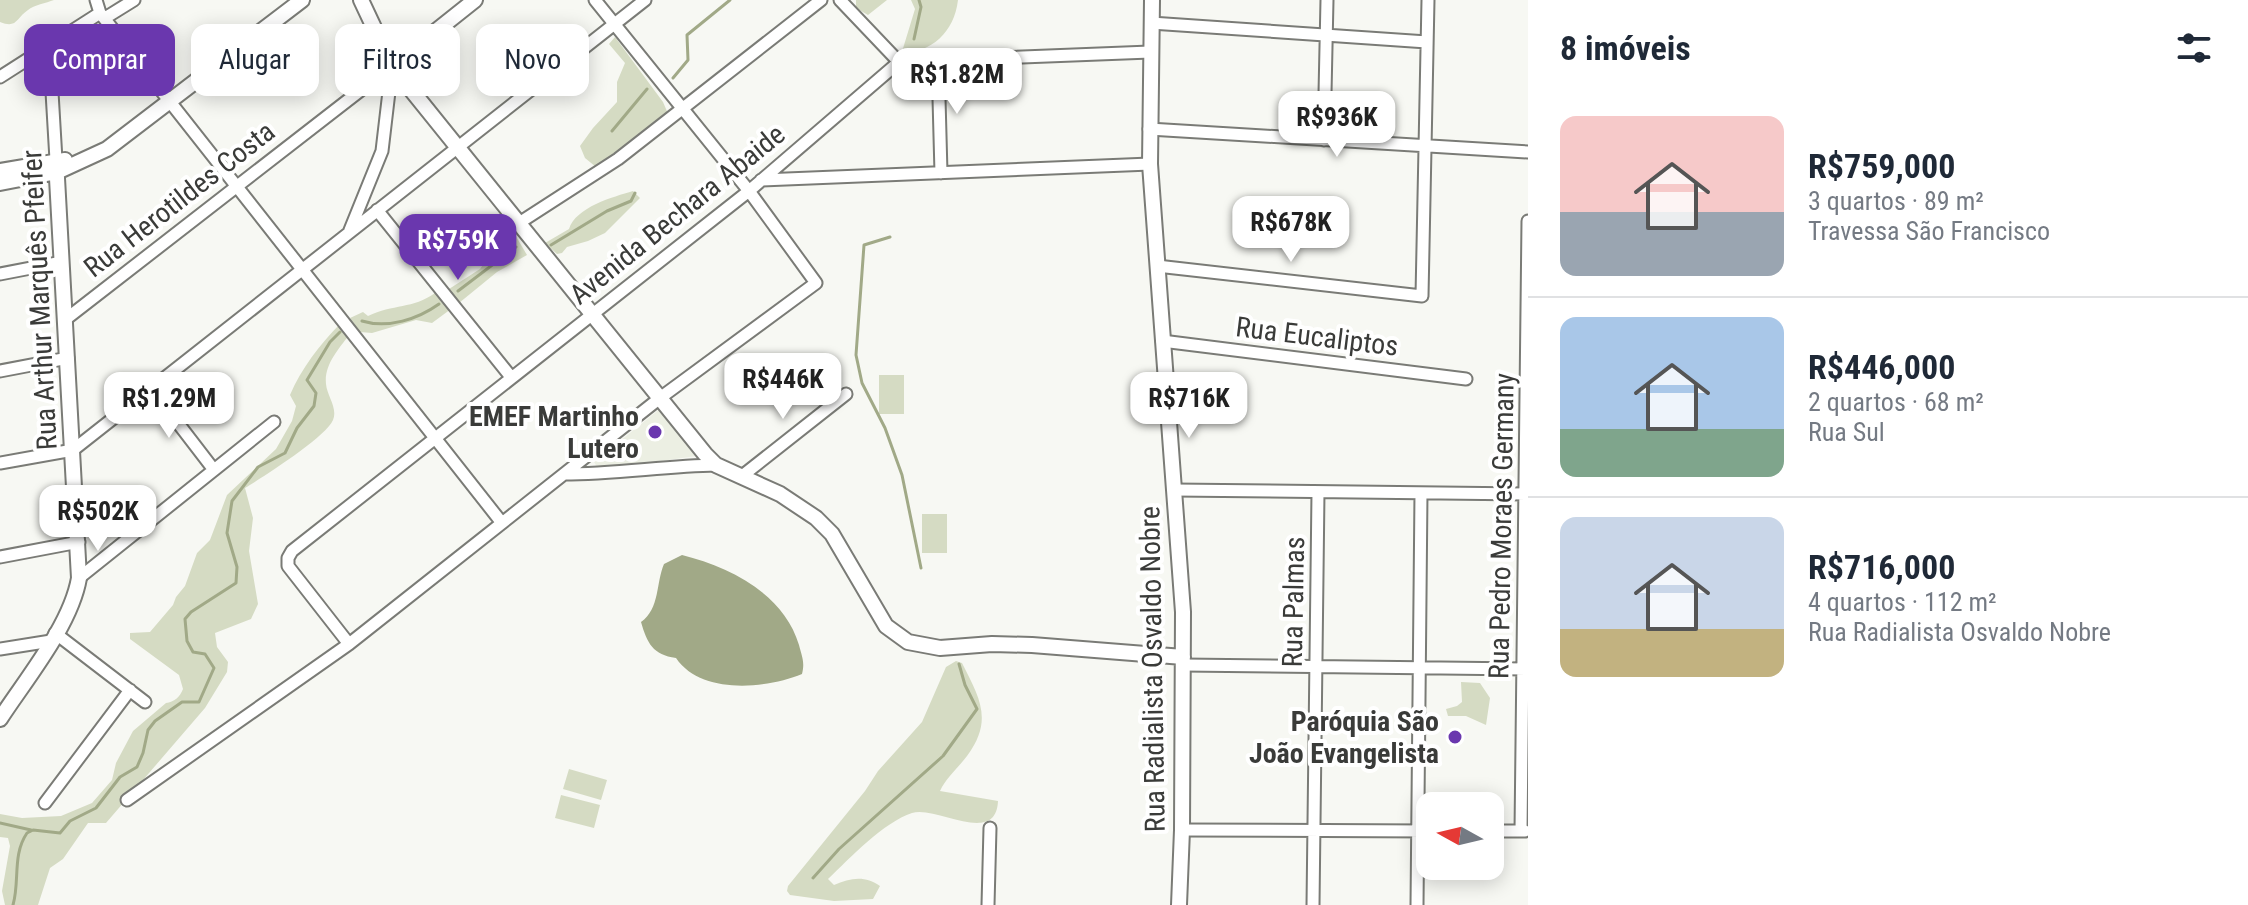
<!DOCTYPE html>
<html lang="pt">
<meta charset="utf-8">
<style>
:root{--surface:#fff;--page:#f6f6f7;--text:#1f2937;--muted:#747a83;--line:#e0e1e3;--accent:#6a37ae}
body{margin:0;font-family:"Roboto Condensed",sans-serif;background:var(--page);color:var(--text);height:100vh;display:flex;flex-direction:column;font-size:30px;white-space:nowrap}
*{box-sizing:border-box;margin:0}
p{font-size:26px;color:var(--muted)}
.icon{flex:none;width:44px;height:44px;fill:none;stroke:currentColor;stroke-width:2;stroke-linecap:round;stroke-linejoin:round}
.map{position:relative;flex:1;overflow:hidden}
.panel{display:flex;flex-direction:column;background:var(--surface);width:720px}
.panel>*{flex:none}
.hud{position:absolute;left:24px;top:24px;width:760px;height:72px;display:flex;gap:16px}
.needle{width:52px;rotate:278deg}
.tools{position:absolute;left:1416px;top:792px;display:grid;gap:16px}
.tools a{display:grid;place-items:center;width:88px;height:88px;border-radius:16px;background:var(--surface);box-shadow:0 4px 20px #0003;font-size:40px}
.price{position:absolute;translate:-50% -68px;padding:0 18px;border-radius:16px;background:#fff;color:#222;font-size:26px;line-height:52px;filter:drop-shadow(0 2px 4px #0008)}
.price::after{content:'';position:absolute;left:50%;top:48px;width:24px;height:18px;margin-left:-12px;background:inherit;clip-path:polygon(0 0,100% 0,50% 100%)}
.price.active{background:var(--accent);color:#fff}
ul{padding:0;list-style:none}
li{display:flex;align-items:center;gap:24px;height:200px;padding:0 32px}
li+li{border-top:2px solid var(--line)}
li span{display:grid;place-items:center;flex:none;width:224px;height:160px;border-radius:16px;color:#555}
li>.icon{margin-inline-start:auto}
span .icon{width:96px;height:96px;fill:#fffc;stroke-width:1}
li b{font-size:34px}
h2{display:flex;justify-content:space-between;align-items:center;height:96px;padding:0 32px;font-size:34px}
.tag{padding:0 28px;border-radius:16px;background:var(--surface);box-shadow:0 4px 20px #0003;font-size:28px;line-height:72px}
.tag.active{background:var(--accent);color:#fff}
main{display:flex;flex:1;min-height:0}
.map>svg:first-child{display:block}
.built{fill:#ecefe3}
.green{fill:#d5dbc3}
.water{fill:#a1a987}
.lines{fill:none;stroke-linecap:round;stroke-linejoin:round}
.stream{stroke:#a1a987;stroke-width:3}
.minor-casing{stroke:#7a7b76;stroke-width:15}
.tertiary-casing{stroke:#7a7b76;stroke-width:18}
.minor{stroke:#fff;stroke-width:11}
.tertiary{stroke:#fff;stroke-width:14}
.poi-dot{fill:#6a37ae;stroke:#fff;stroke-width:3}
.labels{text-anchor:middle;stroke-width:8;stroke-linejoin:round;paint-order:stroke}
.street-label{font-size:28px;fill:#3a3b39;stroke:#fff}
.poi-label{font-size:28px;font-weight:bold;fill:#3a3b39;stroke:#fff;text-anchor:end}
</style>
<main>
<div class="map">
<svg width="1528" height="905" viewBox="0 0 1528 905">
<rect width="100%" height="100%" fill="#f7f8f3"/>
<path class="built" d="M661,408L696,456L599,470L594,462Z"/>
<path class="green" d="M0,0H54C46,3 34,5 28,10C16,18 17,29 0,22Z
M856,0H887L868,15L856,8Z
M911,0H958C954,33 932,51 901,55L915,9Z
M615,37L663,102L669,116L596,167L585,158L580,146L593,128L617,102V82L625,63L609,44Z
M633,191L640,198L605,233L588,241L567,247L562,253L557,254L545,243L569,229C576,207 613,197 633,191Z
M514,233L527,255L497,272L459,303L449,289L480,269L496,247Z
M435,293L443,297L451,309L432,323L416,320L372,333L360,332L350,318L363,312L368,316C393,304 413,309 435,293Z
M340,324L349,335C338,350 324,365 326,384C327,396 338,408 333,420C326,437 263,477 245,488L253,518L249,551L258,604L251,619L215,633L217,647L228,662L227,672L205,708L106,823H88L63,859L50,868L38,905H5L2,891L10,846L8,838L0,837V814L22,818L61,816L92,803L112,780L116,763L133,731L166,703C174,702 180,697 183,689L179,675L130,639V633L150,632L173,605L176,597L185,586L197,553L210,540L227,495L276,449L292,421L296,406L290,395C301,369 320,344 340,324Z
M879,375H904V414H879Z
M922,514H947V553H922Z
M956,661L962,663C979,697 994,720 967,756C958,768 946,778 940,791L998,801C996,847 936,805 912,813C884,822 850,858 828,879L834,885C850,878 865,875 880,886L873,899L834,901L790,895L787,891L788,886L865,791L878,771L922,722L946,667Z
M1461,682L1480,683L1490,698L1486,725L1466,716H1448L1446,709L1457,706L1462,702Z
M569,769L607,780L601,800L563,789Z
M561,795L600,805L594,828L555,818Z"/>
<path class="water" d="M682,555C730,567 784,594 799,645C802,657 805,662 802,674C766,689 701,695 676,658C653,655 647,643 641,622C660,609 656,582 664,564Z"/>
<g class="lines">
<path class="stream" d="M914,39L921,7L919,0
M673,78L688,60L687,35L730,0
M612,131L647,89
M890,237L864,245L856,355L862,383L885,428L902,475L921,568
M551,245L607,211L631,201L635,193
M458,291L516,247
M362,321C388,329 418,319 439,304
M0,823L31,830
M813,878L839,849L943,756L977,709L965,685L959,664
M13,905C20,881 12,855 27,833L33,830L60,833L70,821L96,808L120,777L137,767L143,753L148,730L155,721L182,702H199L214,668L205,654L193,652L187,641L185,619L191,612L236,583L237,567L227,533L232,501L258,467L285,453L297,428L314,406L316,393L307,380L330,342L340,332"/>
<defs>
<path id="minor" d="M96,0L100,13L502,523
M840,0L899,62
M105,18L134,0
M1151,23L1427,42
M41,50L52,92L56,160
M938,61L941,173
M0,77L100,13
M1149,129L1528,152
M1324,140L1327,0
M761,180L1150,164
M377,210L511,377
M519,223L618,159L821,0
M350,230L382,151L392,66
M1157,266L1422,296L1428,0
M0,274L62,262
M66,319L392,66
M1162,341L1466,379
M0,371L68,358
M151,388L214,470
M0,463L73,450L645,0
M564,474C615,474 665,466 716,465
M742,476L846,394
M1174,490L1528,494
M0,557L79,542
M79,578L274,422
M55,633L145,702
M349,644L288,566V558L292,551L749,191L899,62L1150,52
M0,649L51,641
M1183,665L1528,669
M127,800L349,644L660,398L816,283L749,191L595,0
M45,803L130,690
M1182,830L1430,831
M1490,831H1525
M1521,831L1528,221
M988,905L990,828
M1313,905L1318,492
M1417,905L1421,493"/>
<path id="tertiary" d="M361,0L392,66L705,454L716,465L780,494L816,518L832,534L886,626L908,642L940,648L992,644L1032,645L1183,657
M1152,0L1150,164L1183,612L1182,830L1179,905
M392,66L475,0
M0,171L65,160
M0,183L57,172L107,149L302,0
M0,719C26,679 71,625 79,578L56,160"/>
</defs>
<use href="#minor" class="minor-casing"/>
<use href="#tertiary" class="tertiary-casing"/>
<use href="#minor" class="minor"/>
<use href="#tertiary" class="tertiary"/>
</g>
<g class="poi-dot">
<circle cx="655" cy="432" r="8"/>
<circle cx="1455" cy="737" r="8"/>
</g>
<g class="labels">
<g class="street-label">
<text transform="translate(179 199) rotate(-38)" y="10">Rua Herotildes Costa</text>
<text transform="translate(677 214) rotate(-39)" y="10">Avenida Bechara Abaide</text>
<text transform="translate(39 300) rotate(-93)" y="10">Rua Arthur Marquês Pfeifer</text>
<text transform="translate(1317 336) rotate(7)" y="10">Rua Eucaliptos</text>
<text transform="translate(1501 526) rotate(-89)" y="10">Rua Pedro Moraes Germany</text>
<text transform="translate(1293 602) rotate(-89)" y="10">Rua Palmas</text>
<text transform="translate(1152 669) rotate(-91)" y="10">Rua Radialista Osvaldo Nobre</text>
</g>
<g class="poi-label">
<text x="639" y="426">EMEF Martinho<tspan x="639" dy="32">Lutero</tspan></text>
<text x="1439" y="731">Paróquia São<tspan x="1439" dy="32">João Evangelista</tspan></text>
</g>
</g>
</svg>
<div class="tools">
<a><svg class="needle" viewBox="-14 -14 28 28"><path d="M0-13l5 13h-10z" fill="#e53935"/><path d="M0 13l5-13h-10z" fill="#747a83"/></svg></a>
</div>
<b class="price" style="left:957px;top:116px">R$1.82M</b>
<b class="price" style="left:1337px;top:159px">R$936K</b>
<b class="price" style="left:1291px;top:264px">R$678K</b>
<b class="price active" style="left:458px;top:282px">R$759K</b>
<b class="price" style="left:783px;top:421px">R$446K</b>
<b class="price" style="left:169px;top:440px">R$1.29M</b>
<b class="price" style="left:1189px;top:440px">R$716K</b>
<b class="price" style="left:98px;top:553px">R$502K</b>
<div class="hud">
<a class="tag active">Comprar</a>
<a class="tag">Alugar</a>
<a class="tag">Filtros</a>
<a class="tag">Novo</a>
</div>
</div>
<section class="panel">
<h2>8 imóveis<svg class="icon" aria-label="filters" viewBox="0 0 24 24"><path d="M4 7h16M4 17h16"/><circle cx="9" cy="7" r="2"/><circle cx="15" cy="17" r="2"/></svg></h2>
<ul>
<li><span style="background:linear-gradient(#f6c9c9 60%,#9aa5b1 0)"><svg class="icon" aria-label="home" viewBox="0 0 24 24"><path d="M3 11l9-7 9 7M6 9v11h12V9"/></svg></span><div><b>R$759,000</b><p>3 quartos · 89 m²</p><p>Travessa São Francisco</p></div></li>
<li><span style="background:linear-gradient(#a9c7e8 70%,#7fa58c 0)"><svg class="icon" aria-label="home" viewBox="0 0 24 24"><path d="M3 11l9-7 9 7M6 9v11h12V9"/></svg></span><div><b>R$446,000</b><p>2 quartos · 68 m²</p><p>Rua Sul</p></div></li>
<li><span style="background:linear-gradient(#c9d6e8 70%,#c2b280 0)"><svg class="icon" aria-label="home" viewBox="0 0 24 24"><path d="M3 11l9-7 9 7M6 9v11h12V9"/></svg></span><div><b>R$716,000</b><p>4 quartos · 112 m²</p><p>Rua Radialista Osvaldo Nobre</p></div></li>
</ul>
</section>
</main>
